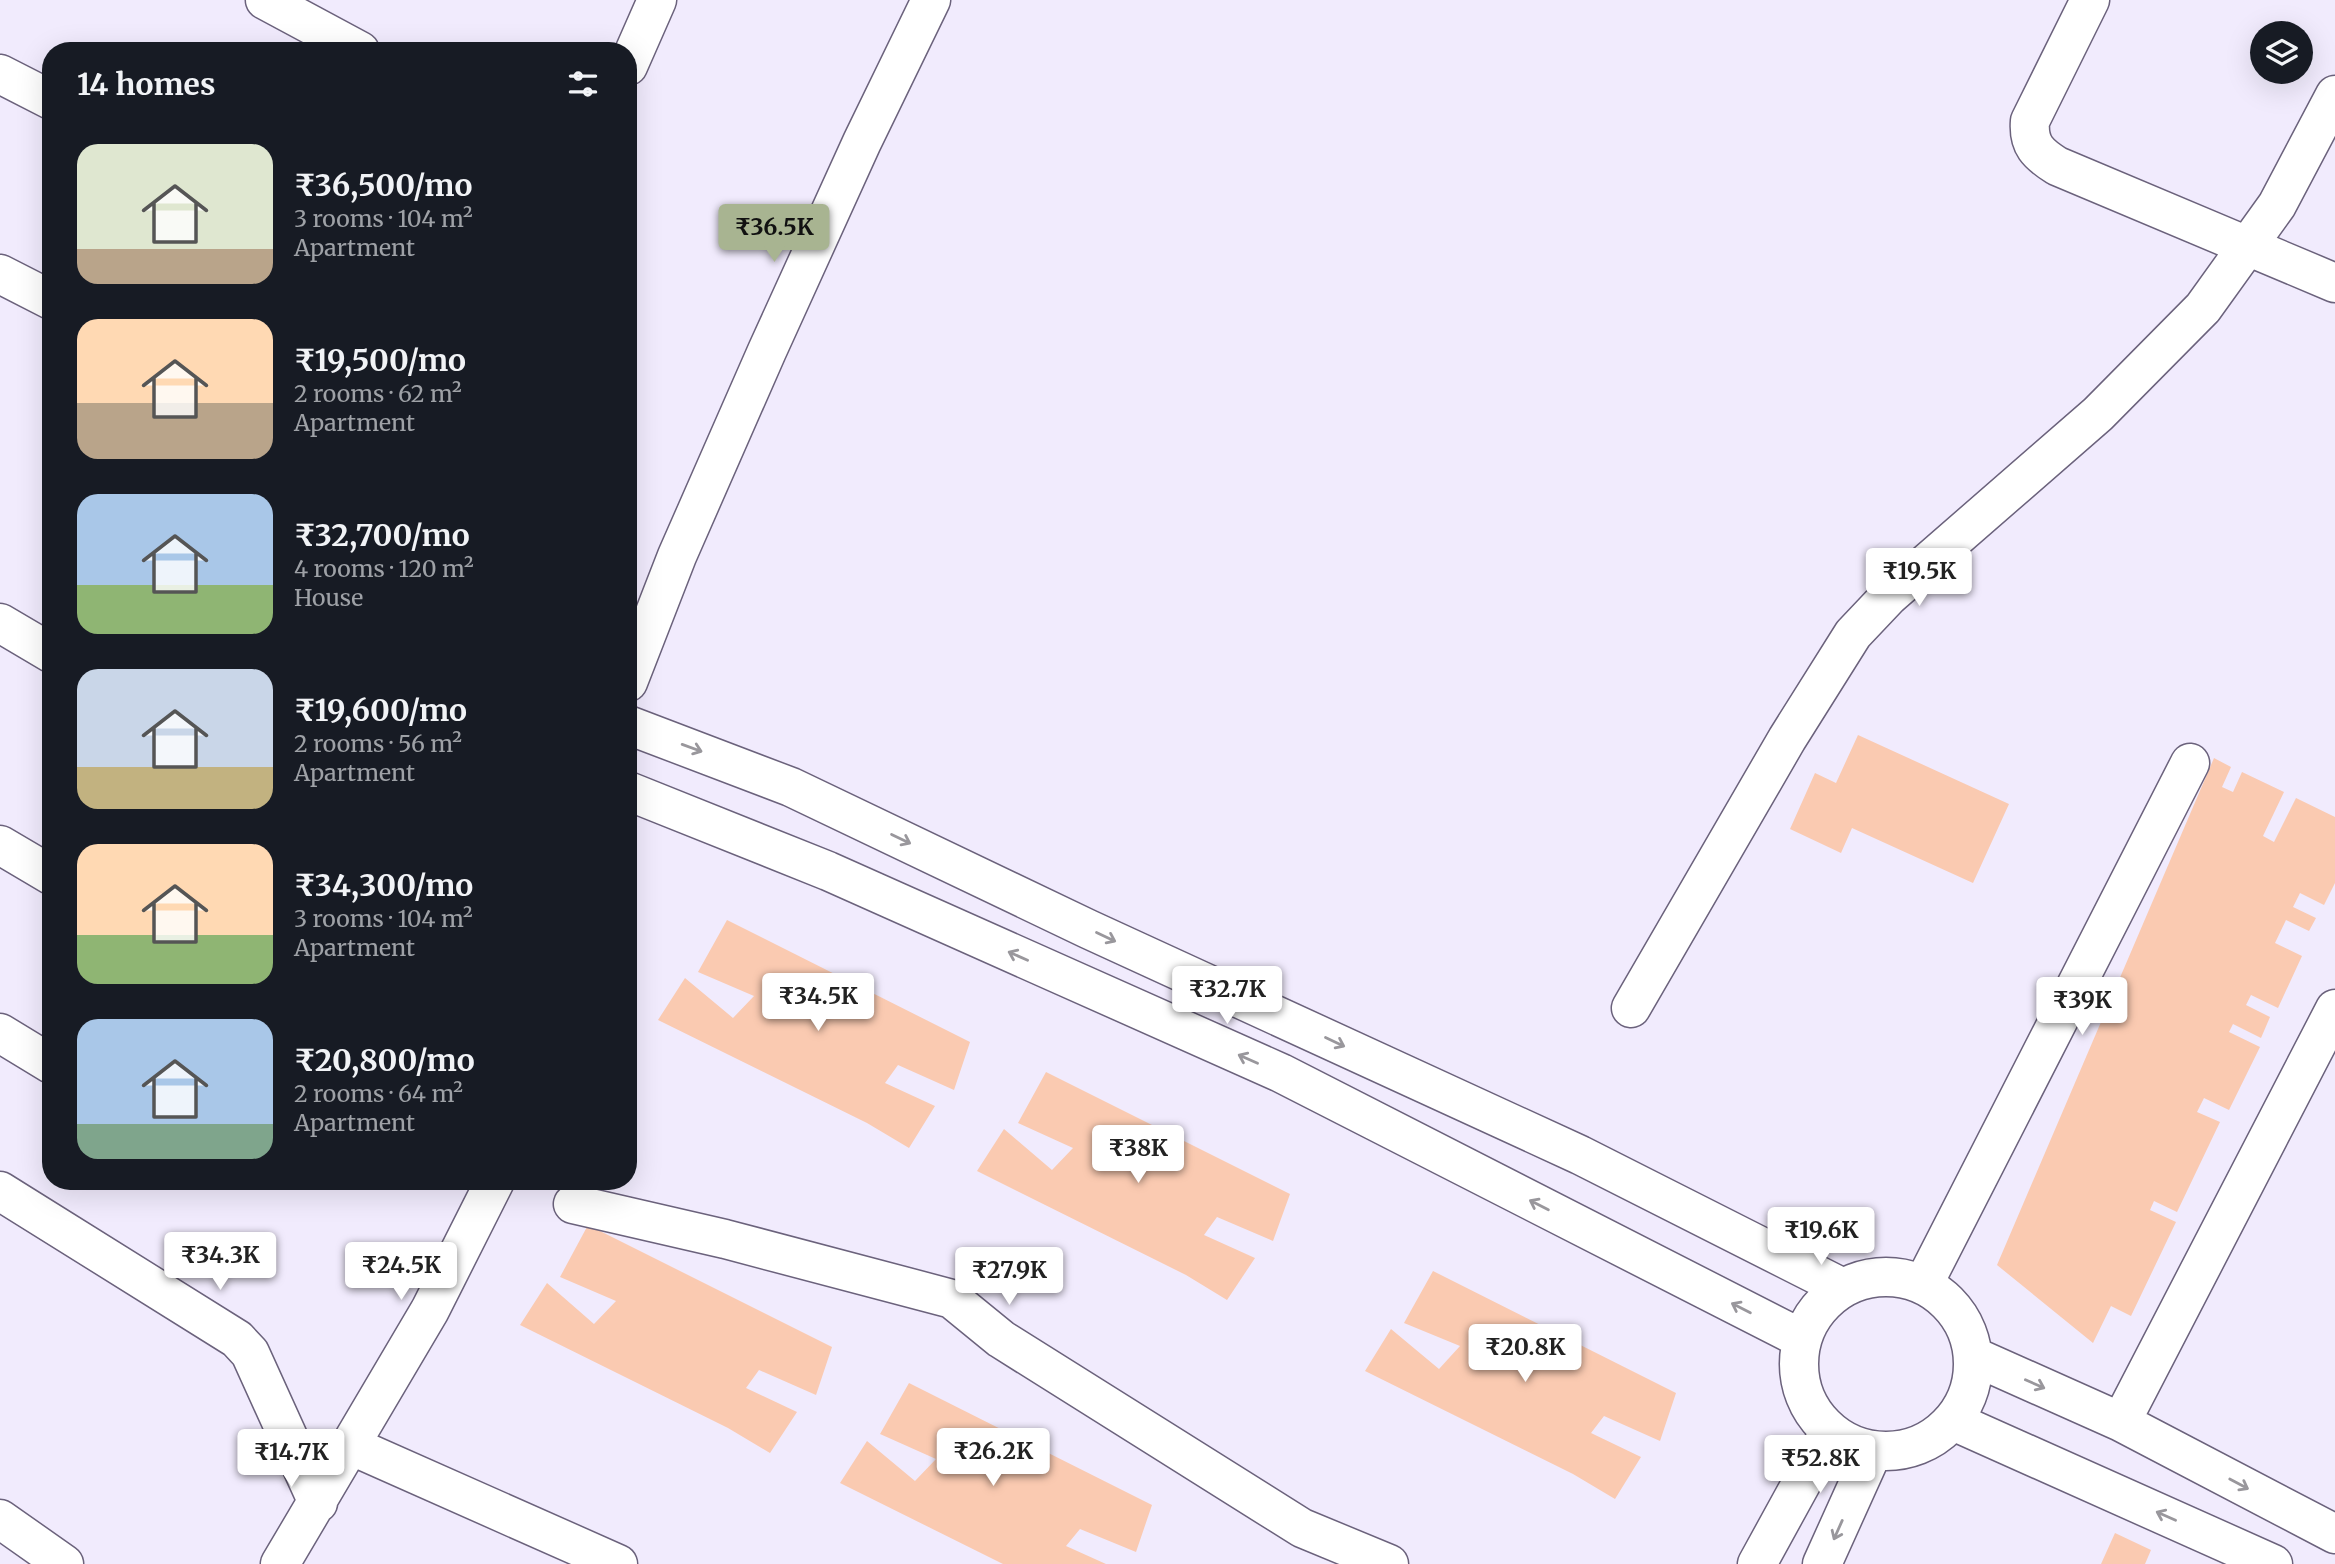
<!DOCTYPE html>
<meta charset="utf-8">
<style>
:root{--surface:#171b24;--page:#20242c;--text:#f1f3f6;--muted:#9ea1a6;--accent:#a8b491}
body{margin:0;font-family:Merriweather,serif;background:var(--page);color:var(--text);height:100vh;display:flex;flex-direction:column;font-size:26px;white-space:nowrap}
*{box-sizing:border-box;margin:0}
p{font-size:23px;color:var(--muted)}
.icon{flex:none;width:38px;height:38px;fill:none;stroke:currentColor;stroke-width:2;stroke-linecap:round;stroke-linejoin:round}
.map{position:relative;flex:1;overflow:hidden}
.drawer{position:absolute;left:42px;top:42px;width:595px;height:1148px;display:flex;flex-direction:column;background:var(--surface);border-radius:28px;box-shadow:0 7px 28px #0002}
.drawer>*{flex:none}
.buttons{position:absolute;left:2250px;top:21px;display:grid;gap:14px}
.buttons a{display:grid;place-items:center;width:63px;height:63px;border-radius:50%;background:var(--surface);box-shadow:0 7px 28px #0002;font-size:35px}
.price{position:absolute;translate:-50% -60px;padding:0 16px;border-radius:7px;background:#fff;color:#222;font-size:23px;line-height:46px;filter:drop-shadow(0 2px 4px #0008)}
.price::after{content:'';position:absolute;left:50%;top:42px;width:21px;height:16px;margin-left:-10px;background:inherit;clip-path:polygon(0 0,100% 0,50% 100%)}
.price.on{background:var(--accent);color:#111}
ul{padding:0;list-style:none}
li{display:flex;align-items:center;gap:21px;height:175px;padding:0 35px}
li span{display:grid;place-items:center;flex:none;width:196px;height:140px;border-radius:21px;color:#555}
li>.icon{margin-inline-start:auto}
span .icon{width:84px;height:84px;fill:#fffc;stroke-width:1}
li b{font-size:30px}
h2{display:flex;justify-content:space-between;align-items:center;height:84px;padding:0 35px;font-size:30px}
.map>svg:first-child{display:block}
.building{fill:#facab1}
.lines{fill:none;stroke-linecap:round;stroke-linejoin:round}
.minor-casing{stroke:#6b627c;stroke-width:41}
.minor{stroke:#fff;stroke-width:38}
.oneway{stroke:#99979c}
</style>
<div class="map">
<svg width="2335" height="1564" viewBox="0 0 2335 1564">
<rect width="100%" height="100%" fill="#f1ebfd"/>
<path class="building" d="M1858,735L2009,804L1973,883L1852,828L1841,853L1790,829L1815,773L1836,783Z
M2214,758L2231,767L2222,787L2233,792L2242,772L2284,792L2263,836L2274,842L2296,798L2335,817V883L2324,905L2300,893L2293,907L2316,918L2309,931L2286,920L2275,943L2302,956L2278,1008L2251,995L2246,1005L2270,1017L2261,1038L2233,1024L2229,1032L2260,1047L2229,1110L2204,1098L2197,1112L2220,1122L2177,1212L2154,1201L2150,1210L2176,1222L2131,1316L2111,1306L2093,1343L1997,1265Z
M727,920L970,1042L954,1090L898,1065L885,1083L935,1106L909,1148L867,1123L658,1020L685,978L733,1018L754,996L698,972Z
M1046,1072L1290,1194L1273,1241L1217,1217L1204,1235L1255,1258L1227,1300L1186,1275L977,1171L1004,1129L1052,1170L1073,1148L1018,1123Z
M588,1225L832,1347L816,1395L759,1370L746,1388L797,1412L770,1453L728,1428L520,1325L547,1283L594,1324L616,1301L560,1277Z
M1433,1271L1676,1393L1660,1441L1604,1416L1591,1433L1641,1457L1615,1499L1573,1474L1365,1371L1391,1329L1439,1369L1460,1346L1404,1323Z
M909,1383L1152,1505L1136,1552L1080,1529L1066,1546L1106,1564H1003L840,1483L867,1441L915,1481L936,1459L880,1434Z
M2115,1533L2151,1550L2145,1564H2101Z"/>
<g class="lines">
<defs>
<path id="minor" d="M265,0L360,51
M2090,0L2030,121C2028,145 2038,154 2057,166L2335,283
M628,66L657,0
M0,74L51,100
M0,274L51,300
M0,623L51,653
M628,682L677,556L767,351L862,142L931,0
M628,725L791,787L1088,929L1580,1155L1843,1288
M628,791L828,871L1281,1073L1802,1339
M0,845L51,875
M1631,1008L1787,739L1853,634L1889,596L2098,414L2203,308L2277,205L2335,95
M0,1033L51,1064
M0,1191L237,1339L250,1353L318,1503
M573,1204L725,1239L952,1299L1001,1339L1302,1528L1389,1564
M1799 1364a87 87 0 1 1 174 0a87 87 0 1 1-174 0Z
M1923,1285L2190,763
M1973,1356L2121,1422L2335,1534
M1953,1421L2273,1564
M2121,1422L2335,1009
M352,1446L618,1564
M0,1519L64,1564
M280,1564L430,1310L495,1181
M1757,1564L1830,1431
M1822,1564L1873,1451"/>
</defs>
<use href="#minor" class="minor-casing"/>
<use href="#minor" class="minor"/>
</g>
<defs><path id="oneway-shaft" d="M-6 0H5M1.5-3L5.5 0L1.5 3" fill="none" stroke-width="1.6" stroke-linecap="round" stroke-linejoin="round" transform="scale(1.75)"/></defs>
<g class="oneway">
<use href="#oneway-shaft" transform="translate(692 748) rotate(20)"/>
<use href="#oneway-shaft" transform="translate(901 839) rotate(26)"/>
<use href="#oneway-shaft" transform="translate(1106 937) rotate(25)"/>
<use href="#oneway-shaft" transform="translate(1018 956) rotate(-156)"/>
<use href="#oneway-shaft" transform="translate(1335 1042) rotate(25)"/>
<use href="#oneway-shaft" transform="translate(1248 1059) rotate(-156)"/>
<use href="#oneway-shaft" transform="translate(1539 1205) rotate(-153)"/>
<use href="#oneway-shaft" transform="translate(1741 1308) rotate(-153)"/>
<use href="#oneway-shaft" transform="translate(2035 1384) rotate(24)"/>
<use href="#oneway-shaft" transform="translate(2239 1484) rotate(28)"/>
<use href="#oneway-shaft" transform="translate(2166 1516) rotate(-156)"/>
<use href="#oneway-shaft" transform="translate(1838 1530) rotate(114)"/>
</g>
</svg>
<div class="buttons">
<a><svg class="icon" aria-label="layers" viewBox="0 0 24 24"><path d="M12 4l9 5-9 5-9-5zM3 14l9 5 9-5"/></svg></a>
</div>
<b class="price on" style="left:774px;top:264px">₹36.5K</b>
<b class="price" style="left:1919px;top:608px">₹19.5K</b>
<b class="price" style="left:1227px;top:1026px">₹32.7K</b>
<b class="price" style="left:818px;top:1033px">₹34.5K</b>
<b class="price" style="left:2082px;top:1037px">₹39K</b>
<b class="price" style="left:1138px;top:1185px">₹38K</b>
<b class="price" style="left:1821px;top:1267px">₹19.6K</b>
<b class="price" style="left:220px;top:1292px">₹34.3K</b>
<b class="price" style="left:401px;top:1302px">₹24.5K</b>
<b class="price" style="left:1009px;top:1307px">₹27.9K</b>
<b class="price" style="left:1525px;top:1384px">₹20.8K</b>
<b class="price" style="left:993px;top:1488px">₹26.2K</b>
<b class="price" style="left:291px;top:1489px">₹14.7K</b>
<b class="price" style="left:1820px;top:1495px">₹52.8K</b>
<section class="drawer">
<h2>14 homes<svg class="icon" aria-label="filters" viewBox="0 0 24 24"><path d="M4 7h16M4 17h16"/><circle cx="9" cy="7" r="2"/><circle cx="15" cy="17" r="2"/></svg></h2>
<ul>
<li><span style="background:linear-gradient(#dfe7d0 75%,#b9a48a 0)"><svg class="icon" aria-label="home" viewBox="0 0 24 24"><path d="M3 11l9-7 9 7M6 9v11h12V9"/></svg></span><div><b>₹36,500/mo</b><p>3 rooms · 104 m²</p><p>Apartment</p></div></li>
<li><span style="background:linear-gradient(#ffd9b3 60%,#b9a48a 0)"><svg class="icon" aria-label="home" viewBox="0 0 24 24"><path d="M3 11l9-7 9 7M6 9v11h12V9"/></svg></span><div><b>₹19,500/mo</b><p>2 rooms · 62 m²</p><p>Apartment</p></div></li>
<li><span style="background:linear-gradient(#a9c7e8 65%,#8fb573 0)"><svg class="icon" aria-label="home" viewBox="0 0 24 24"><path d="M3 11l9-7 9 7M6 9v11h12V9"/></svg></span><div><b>₹32,700/mo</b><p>4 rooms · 120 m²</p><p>House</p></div></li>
<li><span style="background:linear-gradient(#c9d6e8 70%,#c2b280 0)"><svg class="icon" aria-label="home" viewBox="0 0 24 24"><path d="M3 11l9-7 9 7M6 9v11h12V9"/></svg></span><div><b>₹19,600/mo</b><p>2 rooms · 56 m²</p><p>Apartment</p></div></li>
<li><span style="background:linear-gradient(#ffd9b3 65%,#8fb573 0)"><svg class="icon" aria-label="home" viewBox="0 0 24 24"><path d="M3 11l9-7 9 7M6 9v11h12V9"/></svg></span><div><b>₹34,300/mo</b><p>3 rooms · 104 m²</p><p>Apartment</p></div></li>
<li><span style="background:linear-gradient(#a9c7e8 75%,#7fa58c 0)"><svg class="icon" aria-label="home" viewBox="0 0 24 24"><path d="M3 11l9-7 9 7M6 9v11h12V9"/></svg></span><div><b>₹20,800/mo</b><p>2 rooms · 64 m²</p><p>Apartment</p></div></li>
</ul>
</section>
</div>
